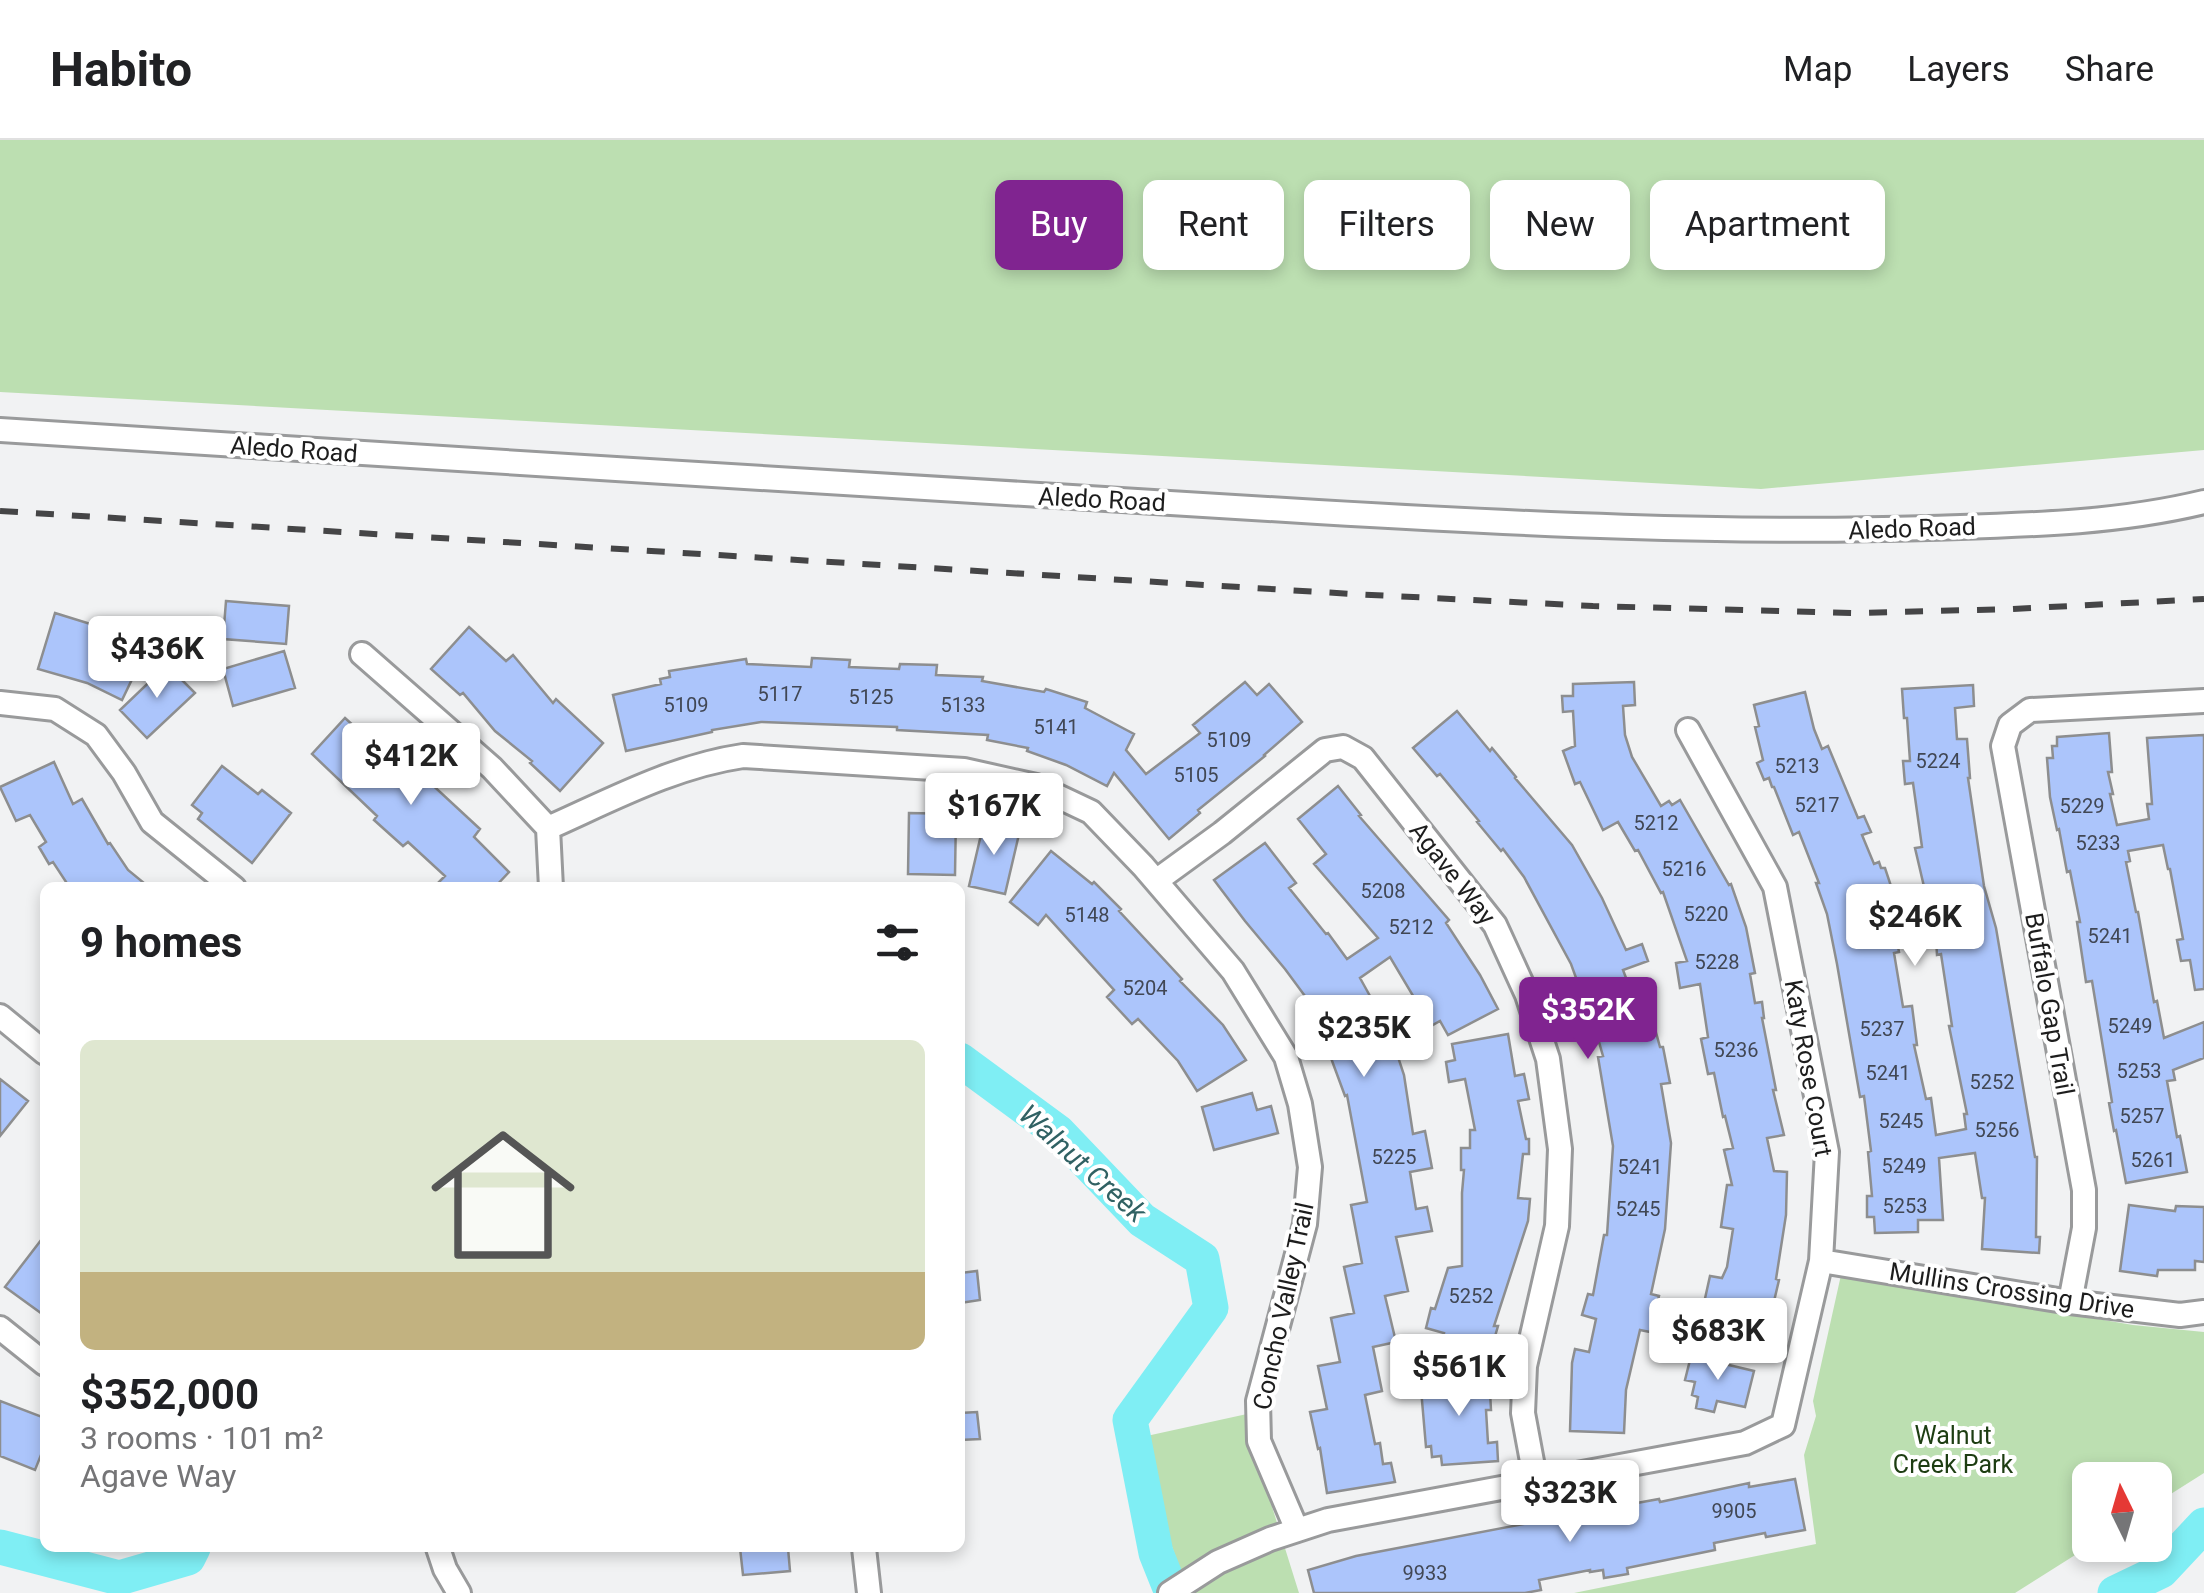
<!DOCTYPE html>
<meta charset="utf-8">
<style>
:root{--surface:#fff;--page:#f2f2f2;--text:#202124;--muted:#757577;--line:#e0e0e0;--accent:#802490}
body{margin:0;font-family:Roboto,sans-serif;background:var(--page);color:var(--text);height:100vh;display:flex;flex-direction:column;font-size:38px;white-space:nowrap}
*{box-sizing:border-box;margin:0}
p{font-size:32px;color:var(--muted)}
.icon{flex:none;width:55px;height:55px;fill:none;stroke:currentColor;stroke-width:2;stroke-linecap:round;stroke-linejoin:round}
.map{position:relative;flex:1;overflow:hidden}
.drawer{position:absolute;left:40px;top:742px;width:925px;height:670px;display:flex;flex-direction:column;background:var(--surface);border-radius:15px;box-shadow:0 5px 15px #0003}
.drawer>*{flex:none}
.top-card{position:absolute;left:995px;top:40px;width:950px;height:90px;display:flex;gap:20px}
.needle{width:65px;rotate:355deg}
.controls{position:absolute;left:2072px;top:1322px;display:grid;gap:20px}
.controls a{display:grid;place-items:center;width:100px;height:100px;border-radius:15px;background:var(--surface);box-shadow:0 5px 15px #0003;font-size:50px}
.price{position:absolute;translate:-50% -85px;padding:0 22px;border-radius:10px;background:#fff;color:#222;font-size:32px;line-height:65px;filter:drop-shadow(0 2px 5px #0008)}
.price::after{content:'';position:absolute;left:50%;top:60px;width:30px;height:22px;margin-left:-15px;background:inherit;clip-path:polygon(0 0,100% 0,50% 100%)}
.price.on{background:var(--accent);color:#fff}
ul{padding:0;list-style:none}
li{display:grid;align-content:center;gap:20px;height:530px;padding:0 40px}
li+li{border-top:2px solid var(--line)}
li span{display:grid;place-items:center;height:310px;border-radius:15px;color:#555}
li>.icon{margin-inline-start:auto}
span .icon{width:180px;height:180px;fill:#fffc;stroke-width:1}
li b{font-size:42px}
h2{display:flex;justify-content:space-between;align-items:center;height:120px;padding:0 40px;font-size:42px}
.chip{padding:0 35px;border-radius:15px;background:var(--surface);box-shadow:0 5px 15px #0003;font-size:35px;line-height:90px}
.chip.on{background:var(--accent);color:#fff}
header{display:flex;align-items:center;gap:60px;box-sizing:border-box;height:140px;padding:0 50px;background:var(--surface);border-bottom:2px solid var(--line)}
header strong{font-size:48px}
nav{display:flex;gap:55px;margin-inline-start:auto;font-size:35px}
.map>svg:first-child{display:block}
.green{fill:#bcdfb1}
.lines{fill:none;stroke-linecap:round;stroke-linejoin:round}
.river{stroke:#7feef4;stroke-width:35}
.building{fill:#acc5fb;stroke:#8d8e8f;stroke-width:2.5}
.minor-casing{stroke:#999a9b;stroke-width:28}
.minor{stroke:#fff;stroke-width:22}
.rail{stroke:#454546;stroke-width:6;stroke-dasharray:18 18;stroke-linecap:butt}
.labels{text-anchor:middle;stroke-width:8;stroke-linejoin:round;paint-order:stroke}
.number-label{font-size:20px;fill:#414754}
.street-label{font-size:25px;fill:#1d1d1d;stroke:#fff}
.park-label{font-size:25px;fill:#1d3d12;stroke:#fff}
.water-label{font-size:28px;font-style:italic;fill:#306163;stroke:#fff}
</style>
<header>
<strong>Habito</strong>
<nav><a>Map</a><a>Layers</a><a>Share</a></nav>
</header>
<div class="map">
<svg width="2204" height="1453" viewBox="0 0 2204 1453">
<rect width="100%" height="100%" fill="#f1f2f3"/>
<path class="green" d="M0,0H2204V310L1761,349L0,252Z
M1841,1135L2133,1185L2204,1192V1333L2155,1364V1340H2090L2091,1405L2015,1453H1574L1816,1404L1804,1315L1816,1276L1813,1261Z
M1247,1274L1248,1290L1299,1453H1189L1153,1355L1142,1297Z"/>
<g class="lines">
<path class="river" d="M960,920L1058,992L1142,1080L1202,1119L1211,1168L1130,1280L1156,1413L1172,1453
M0,1407L119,1438L188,1418L193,1408
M2115,1453L2161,1431L2204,1385"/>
</g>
<path class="building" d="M226,461L289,466L286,504L223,499Z
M55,473L113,491L114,489L148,506L122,560L87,543L38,529Z
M469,487L506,521L513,515L553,563L556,559L603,603L560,651L530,623L532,621L495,591L463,553L460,555L431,529Z
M284,511L295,548L233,566L223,529Z
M812,518L850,520L849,527L899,529L900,524L937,525L936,535L983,537L982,541L1044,552L1046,549L1087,562L1085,568L1134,594L1126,610L1146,634L1200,593L1193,585L1245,542L1257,555L1269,544L1302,582L1264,615L1265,616L1198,670L1200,673L1169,699L1114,633L1107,646L1066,625L1027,611L1028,608L987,600L988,595L897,590V587L761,582L712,590V592L626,611L613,555L661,544L660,539L670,537L669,531L746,519L747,524L811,527Z
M167,525L195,553L147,598L120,570Z
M1634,542L1635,565L1623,566L1625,595L1632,617L1661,666L1669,661L1672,665L1680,660L1729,745L1731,744L1746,787L1755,833L1750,834L1755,863L1762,862L1764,878H1762L1776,950H1773L1784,995L1767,998L1774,1031L1787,1032L1786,1075L1776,1139L1779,1140L1771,1174L1766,1173L1760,1203L1698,1190L1710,1136L1722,1138L1727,1127L1733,1089L1721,1087L1727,1045H1732L1724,1010L1733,1008L1725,976L1723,977L1714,933L1708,934L1701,899L1708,897L1700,844L1680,848L1676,823L1687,821L1663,752L1661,753L1638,710L1635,711L1618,682L1603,690L1580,642L1575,644L1563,611L1575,606L1573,571L1563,572L1562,556H1573V544Z
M1973,545L1974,566L1955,568L1957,599H1967L1970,638H1968L1984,746L1996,788L2035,1017H2037L2036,1097H2040L2039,1113L1982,1109L1985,1058H1982L1975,1013L1939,1018L1943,1080H1918V1092L1875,1093L1874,1077H1867V1056H1872L1868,1012L1871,1011L1864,956L1860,957L1837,824L1827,774L1816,743H1819L1799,692L1793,695L1774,647H1772L1769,638L1764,640L1757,623L1763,620L1755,587L1759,586L1754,565L1805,552L1814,589L1822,609L1828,606L1858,678L1864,676L1871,692L1862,695L1874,724L1879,722L1881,728H1885L1891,746L1887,748L1891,760H1889L1899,812L1894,813L1903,867L1912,866L1917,905H1914L1926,959L1931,958L1936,995L1966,989L1964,974H1967L1949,886H1952L1941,814L1937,815L1936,798L1915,708L1922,707L1913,643L1905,644L1903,621H1910L1907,578H1904L1902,549Z
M1457,571L1490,611L1492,608L1516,637L1515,638L1572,705L1602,758L1626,810L1642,804L1648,821L1623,830L1634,859L1646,856L1660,907H1663L1670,943L1661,944L1671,1003L1665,1089L1651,1154L1659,1156L1650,1192L1640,1190L1626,1250L1624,1293L1570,1291L1572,1223L1575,1209L1589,1212L1596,1179L1582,1175L1588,1154L1593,1155L1604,1095H1607L1613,1006L1598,917L1603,916L1589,867L1587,868L1571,824L1524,737L1503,709L1501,711L1477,682L1479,681L1440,634L1437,636L1413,608Z
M345,578L378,608L385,601L480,689L474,697L509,732L494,748H433L445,736L408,702L403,706L374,680L377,676L312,614Z
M2109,593L2112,632H2108L2113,654H2110L2117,685L2149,679L2147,664H2152L2147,598L2204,595V849L2195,850L2190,820L2181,821L2177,800L2183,799L2170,729H2168L2163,705L2128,711L2130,721L2126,722L2136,772H2138L2154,862L2157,861L2164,898L2204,882V918L2173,930L2175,940L2167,941L2177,997L2180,996L2187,1032L2126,1043L2116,990L2114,991L2109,963L2112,962L2092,841L2086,842L2077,782H2080L2070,731L2067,732L2059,689L2057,690L2050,657L2047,618H2053L2052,606H2057V597Z
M54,622L73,664L82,659L108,704L110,703L128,730L150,748H70L53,722L49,724L39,707L46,702L30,675L16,681L0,647Z
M222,626L258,654L262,650L291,673L252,723L198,679L202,673L192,665Z
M1338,646L1361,675L1359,676L1449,780L1446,783L1480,835L1498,869L1448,895L1440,881L1431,886L1390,817L1360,838L1400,910L1396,911L1404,935L1413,994L1425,991L1432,1028L1410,1032L1416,1069L1427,1067L1432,1091L1396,1097L1408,1151L1385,1156L1396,1202L1373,1207L1382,1251L1365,1255L1375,1304L1380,1303L1383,1324L1391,1323L1395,1342L1327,1353L1320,1308L1318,1309L1310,1272L1327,1269L1318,1226L1340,1222L1331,1178L1354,1173L1344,1127L1362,1123L1351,1065L1367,1062L1347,955L1345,956L1331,918L1338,916L1315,877L1319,875L1285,829L1245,781L1214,740L1265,703L1296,743L1289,748L1326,794L1328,793L1347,819L1378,798L1314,724L1326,714L1298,679Z
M909,673L956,674L955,735L908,734Z
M984,682L1020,690L1005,754L969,746Z
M1051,711L1092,744L1094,742L1121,769L1119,771L1182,839L1180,841L1223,885L1246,920L1197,951L1178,921L1138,879L1132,884L1107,857L1114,850L1046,775L1038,785L1010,762Z
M1508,894L1515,936L1524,934L1529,959L1518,961L1526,999H1529V1014H1523L1518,1058L1530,1059L1528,1081L1494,1186H1498L1487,1224L1439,1211L1444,1193L1426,1188L1431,1168L1435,1169L1448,1128L1462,1126V1053L1464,1030H1461V1008H1470V990H1475L1465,939L1449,942L1446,922L1455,920L1452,904Z
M0,939L28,961L0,996Z
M1252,953L1257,970L1271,966L1278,993L1214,1010L1202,967Z
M2129,1065L2175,1071L2176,1066L2204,1067V1122L2195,1121V1130H2158L2157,1136L2120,1131Z
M45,1095V1176L5,1147Z
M977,1131L980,1160L960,1163V1133Z
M1691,1216L1754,1231L1745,1267L1717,1261L1714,1272L1696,1268L1698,1257L1692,1255L1695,1242L1685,1240Z
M1489,1233L1491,1270H1486L1488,1303L1497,1302L1498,1321L1442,1325L1441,1316L1432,1317L1431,1306L1426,1307L1421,1249H1430V1236Z
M0,1261L45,1278V1305L35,1330L0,1316Z
M977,1272L980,1299L960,1300V1273Z
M1795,1339L1805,1390L1766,1397L1765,1393L1714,1403L1715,1410L1627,1428L1628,1434L1604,1438L1603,1430L1590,1432V1430L1539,1440L1541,1450L1525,1453H1314L1308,1430L1356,1416L1571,1375L1659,1359L1660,1362L1749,1343V1347Z
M740,1408H788L790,1431L743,1435Z"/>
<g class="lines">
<defs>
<path id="minor" d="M0,290C439,318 879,346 1318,372C1522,384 1725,394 1929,388C2021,385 2113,384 2204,362
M362,514L492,628L548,688L551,748
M0,563L55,569L96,595L124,633L152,682L234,748
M548,688C611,660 674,626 743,616L964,630L1036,646L1091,672L1143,726L1233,831L1286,917L1300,964L1310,1027L1305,1084L1258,1261L1259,1301L1297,1390
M1156,741L1222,693L1325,610L1343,607L1363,618L1495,785L1527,855L1548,919L1560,1009L1557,1086L1525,1226L1523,1273L1536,1343
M0,876L45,913
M1821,1121L2070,1162L2180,1175L2204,1172
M2070,1162L2084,1088V1050L2003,606L2010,585L2030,570L2204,561
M0,1188L45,1224
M438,1408L445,1429L459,1453
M864,1408L869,1453
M1170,1453L1218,1422L1270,1399L1328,1380L1745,1303L1783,1285L1821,1121L1827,1012L1775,747L1688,590"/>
</defs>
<use href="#minor" class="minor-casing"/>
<use href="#minor" class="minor"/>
<path class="rail" d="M0,371L1352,454L1593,466L1855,473L2012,469L2204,459"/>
</g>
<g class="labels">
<g class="number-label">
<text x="780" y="561">5117</text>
<text x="871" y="564">5125</text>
<text x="686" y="572">5109</text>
<text x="963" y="572">5133</text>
<text x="1056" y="594">5141</text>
<text x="1229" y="607">5109</text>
<text x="1938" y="628">5224</text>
<text x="1797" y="633">5213</text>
<text x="1196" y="642">5105</text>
<text x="1817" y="672">5217</text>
<text x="2082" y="673">5229</text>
<text x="1656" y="690">5212</text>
<text x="2098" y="710">5233</text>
<text x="1684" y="736">5216</text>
<text x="1383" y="758">5208</text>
<text x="1706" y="781">5220</text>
<text x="1087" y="782">5148</text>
<text x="1411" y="794">5212</text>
<text x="2110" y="803">5241</text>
<text x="1717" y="829">5228</text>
<text x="1145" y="855">5204</text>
<text x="2130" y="893">5249</text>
<text x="1882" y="896">5237</text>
<text x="1736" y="917">5236</text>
<text x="2139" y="938">5253</text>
<text x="1888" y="940">5241</text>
<text x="1992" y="949">5252</text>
<text x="2142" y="983">5257</text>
<text x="1901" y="988">5245</text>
<text x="1997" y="997">5256</text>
<text x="1394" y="1024">5225</text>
<text x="2153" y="1027">5261</text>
<text x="1904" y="1033">5249</text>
<text x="1640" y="1034">5241</text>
<text x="1905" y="1073">5253</text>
<text x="1638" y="1076">5245</text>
<text x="1471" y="1163">5252</text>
<text x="1734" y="1378">9905</text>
<text x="1425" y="1440">9933</text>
</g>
<g class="street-label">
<text transform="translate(294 309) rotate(4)" y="9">Aledo Road</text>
<text transform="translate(1102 359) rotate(3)" y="9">Aledo Road</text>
<text transform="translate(1912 388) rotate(-2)" y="9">Aledo Road</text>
<text transform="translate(1453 733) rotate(52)" y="9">Agave Way</text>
<text transform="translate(2050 864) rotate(80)" y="9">Buffalo Gap Trail</text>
<text transform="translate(1809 928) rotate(80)" y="9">Katy Rose Court</text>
<text transform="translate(2012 1150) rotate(9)" y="9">Mullins Crossing Drive</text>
<text transform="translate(1283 1166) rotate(-78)" y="9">Concho Valley Trail</text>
</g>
<g class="park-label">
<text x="1953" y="1304">Walnut<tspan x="1953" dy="29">Creek Park</tspan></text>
</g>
<g class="water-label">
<text transform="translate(1083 1023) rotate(42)" y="10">Walnut Creek</text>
</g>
</g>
</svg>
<div class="controls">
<a><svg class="needle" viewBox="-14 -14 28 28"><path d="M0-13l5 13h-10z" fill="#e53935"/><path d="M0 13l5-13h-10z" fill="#757577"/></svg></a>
</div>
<b class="price" style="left:157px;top:561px">$436K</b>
<b class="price" style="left:411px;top:668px">$412K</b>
<b class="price" style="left:994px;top:718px">$167K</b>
<b class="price" style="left:1915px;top:829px">$246K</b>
<b class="price on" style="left:1588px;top:922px">$352K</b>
<b class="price" style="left:1364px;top:940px">$235K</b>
<b class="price" style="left:1718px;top:1243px">$683K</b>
<b class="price" style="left:1459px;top:1279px">$561K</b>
<b class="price" style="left:1570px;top:1405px">$323K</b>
<div class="top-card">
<a class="chip on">Buy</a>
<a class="chip">Rent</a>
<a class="chip">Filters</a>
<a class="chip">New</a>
<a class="chip">Apartment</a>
</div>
<section class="drawer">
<h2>9 homes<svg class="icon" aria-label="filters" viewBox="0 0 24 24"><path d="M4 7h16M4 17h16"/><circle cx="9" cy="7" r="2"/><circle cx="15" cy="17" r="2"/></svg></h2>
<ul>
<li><span style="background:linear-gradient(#dfe7d0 75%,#c2b280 0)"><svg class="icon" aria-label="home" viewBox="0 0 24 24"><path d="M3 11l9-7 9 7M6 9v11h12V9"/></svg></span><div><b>$352,000</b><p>3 rooms · 101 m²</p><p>Agave Way</p></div></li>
</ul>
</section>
</div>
